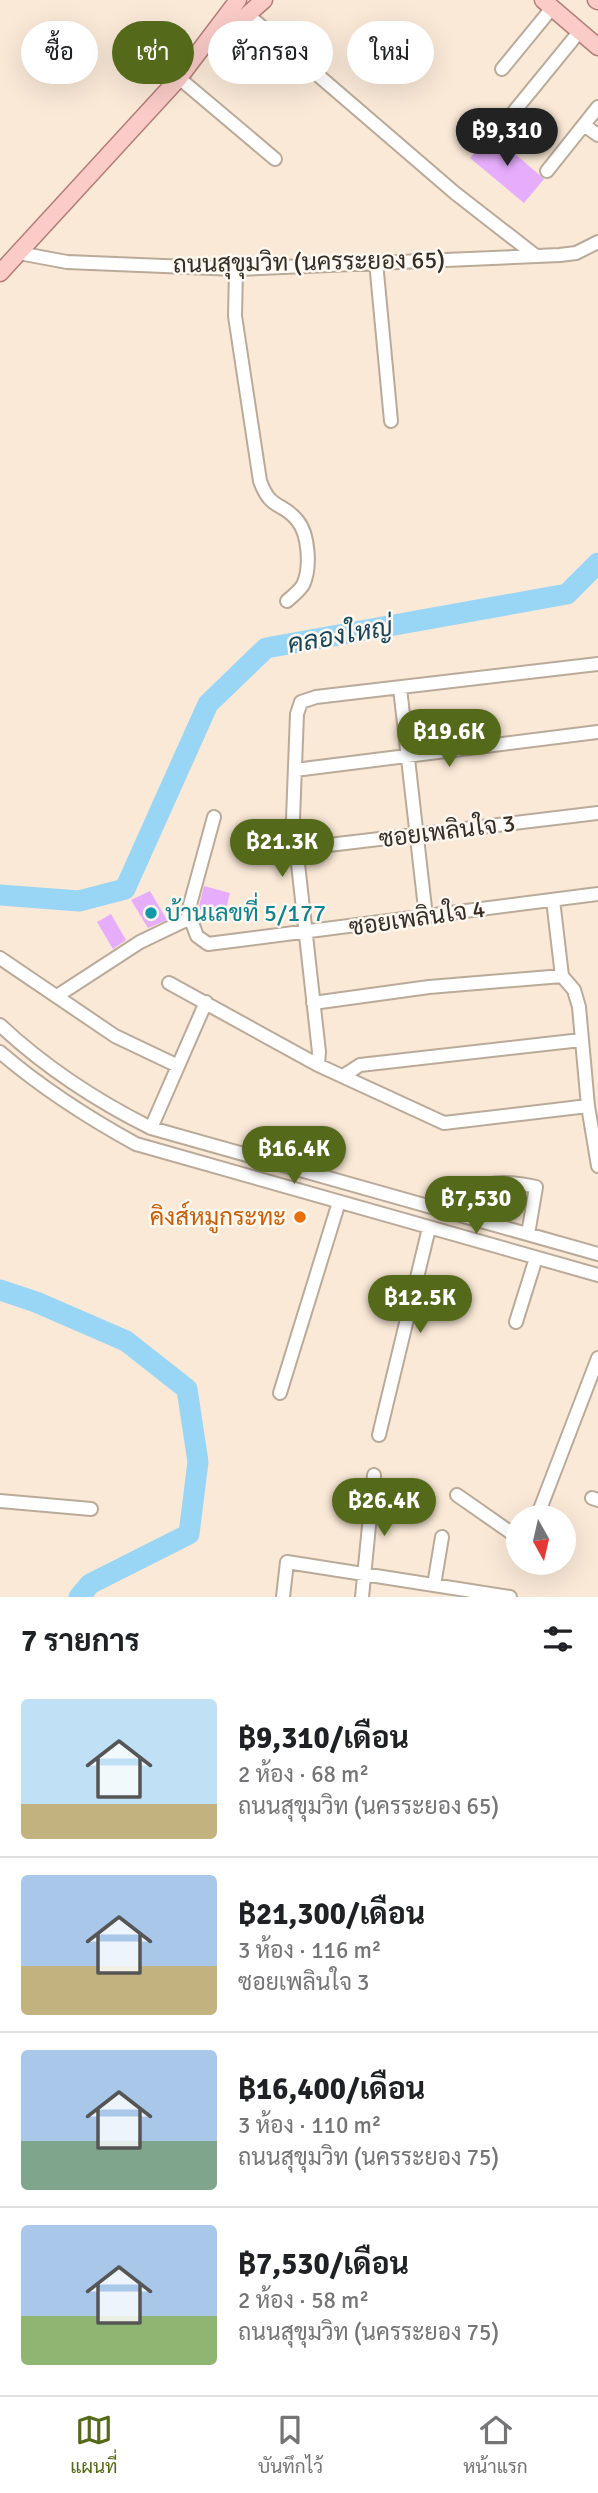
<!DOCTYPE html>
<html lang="th">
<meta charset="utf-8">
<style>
:root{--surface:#fff;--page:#f2f2f2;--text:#202124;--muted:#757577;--line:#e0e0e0;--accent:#546a1a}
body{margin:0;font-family:Signika,Sarabun,sans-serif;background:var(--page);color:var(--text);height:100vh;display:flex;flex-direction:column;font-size:26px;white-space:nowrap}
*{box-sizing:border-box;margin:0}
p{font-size:23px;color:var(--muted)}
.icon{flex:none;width:38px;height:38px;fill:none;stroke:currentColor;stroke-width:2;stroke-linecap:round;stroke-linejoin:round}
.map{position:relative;height:1597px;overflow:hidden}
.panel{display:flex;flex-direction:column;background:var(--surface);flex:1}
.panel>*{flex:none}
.banner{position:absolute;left:21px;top:21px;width:556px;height:63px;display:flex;gap:14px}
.needle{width:46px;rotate:172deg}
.fabs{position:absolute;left:506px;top:1505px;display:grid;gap:14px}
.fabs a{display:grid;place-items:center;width:70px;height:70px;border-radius:50%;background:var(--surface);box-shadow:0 7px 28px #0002;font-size:35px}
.price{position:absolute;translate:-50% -60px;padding:0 16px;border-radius:24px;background:var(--accent);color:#fff;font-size:23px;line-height:46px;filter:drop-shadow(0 2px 4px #0008)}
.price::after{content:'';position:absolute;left:50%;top:42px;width:21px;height:16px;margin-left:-10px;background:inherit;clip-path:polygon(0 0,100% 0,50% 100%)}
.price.current{background:#222;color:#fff}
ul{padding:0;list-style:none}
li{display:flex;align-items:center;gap:21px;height:175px;padding:0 21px}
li+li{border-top:2px solid var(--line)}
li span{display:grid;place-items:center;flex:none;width:196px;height:140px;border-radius:7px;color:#555}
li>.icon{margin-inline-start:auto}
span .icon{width:84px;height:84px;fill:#fffc;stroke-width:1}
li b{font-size:30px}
h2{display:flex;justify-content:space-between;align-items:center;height:84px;padding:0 21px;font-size:30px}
.chip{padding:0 24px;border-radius:32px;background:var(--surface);box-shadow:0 7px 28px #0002;font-size:24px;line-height:63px}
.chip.current{background:var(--accent);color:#fff}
.menu{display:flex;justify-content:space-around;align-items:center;height:98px;border-top:2px solid var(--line);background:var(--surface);font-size:19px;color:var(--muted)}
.menu a{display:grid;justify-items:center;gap:4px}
.menu .current{color:var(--accent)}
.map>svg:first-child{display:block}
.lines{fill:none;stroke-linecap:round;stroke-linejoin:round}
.river{stroke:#99d5f5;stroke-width:21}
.building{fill:#e7adfd}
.minor-casing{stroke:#baaa99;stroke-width:16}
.major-casing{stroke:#b27d77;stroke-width:19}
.minor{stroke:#fff;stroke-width:12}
.major{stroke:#facbc7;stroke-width:16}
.culture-dot{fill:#0f9aa8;stroke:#fff8f1;stroke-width:2.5}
.food-dot{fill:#e8710a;stroke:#fff8f1;stroke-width:2.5}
.labels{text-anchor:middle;stroke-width:5;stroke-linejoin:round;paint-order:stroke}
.street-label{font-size:24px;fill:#342e27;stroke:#fff8f1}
.culture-label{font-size:24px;fill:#0d838f;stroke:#fff8f1;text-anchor:start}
.food-label{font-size:24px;fill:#c56008;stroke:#fff8f1;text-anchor:end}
.water-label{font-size:26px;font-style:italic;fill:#18475d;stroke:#fff8f1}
</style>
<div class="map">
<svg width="598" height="1597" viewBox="0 0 598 1597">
<rect width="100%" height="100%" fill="#fae9d7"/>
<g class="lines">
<path class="river" d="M0,895L79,901L125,889L208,704L266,648L567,594L598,563
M0,1290L36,1302L126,1341L187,1389L198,1462L189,1534L90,1584L79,1597"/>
</g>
<path class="building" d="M491,133L544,179L524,203L470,158Z
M204,886L230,893L226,909L198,910Z
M150,891L167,920L148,928L131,900Z
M111,914L126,940L113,949L97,922Z"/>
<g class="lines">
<defs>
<path id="minor" d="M248,15L455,193L536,256
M502,69L552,8
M179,78L275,159
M508,119L579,32
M584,125L598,135
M547,171L598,107
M19,253L67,262L236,269L560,255L576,253L598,242
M376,262L391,421
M236,269L235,316L260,481C271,511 281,501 297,520C309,534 311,568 303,585C299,591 293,596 287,601
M400,688L426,917
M295,770L598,732
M214,817L188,912L197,936L208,944L598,894
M295,849L598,813
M553,900L562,976L574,990L579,1007L588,1106L598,1166
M0,958L115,1036L178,1066
M169,983L318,1065L444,1123L588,1106
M57,996L140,942L188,919
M313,1003L429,987L562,976
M0,1025C46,1068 95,1100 151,1128L598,1254
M0,1052C43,1089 87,1117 136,1144L598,1275
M318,1065L319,1052L293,819L297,714L301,702L316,697L598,664
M343,1076L360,1065L581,1040
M151,1128L206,1002
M459,1200C482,1179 507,1181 536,1187L528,1234
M516,1322L536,1258
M280,1393L339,1202
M379,1435L429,1228
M457,1495L510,1532L518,1531
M592,1498L598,1500
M0,1501L91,1509
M537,1517L598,1358
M434,1585L442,1537
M283,1597L287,1562L510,1597
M362,1597L374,1475"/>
<path id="major" d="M543,0L598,47
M596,0L598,1
M215,43L264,0
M0,273L179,78L238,0"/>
</defs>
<use href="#minor" class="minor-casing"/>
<use href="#major" class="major-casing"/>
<use href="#minor" class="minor"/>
<use href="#major" class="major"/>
</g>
<circle class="culture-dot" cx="151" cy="913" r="7"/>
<circle class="food-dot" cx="300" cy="1217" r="7"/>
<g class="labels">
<g class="street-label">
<text transform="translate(309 262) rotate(-1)" y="8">ถนนสุขุมวิท (นครระยอง 65)</text>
<text transform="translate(447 831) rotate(-7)" y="8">ซอยเพลินใจ 3</text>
<text transform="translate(417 918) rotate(-8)" y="8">ซอยเพลินใจ 4</text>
</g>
<g class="culture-label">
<text x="165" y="921">บ้านเลขที่ 5/177</text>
</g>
<g class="food-label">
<text x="286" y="1225">คิงส์หมูกระทะ</text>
</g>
<g class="water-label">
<text transform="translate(340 635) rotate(-10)" y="9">คลองใหญ่</text>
</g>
</g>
</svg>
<div class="fabs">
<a><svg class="needle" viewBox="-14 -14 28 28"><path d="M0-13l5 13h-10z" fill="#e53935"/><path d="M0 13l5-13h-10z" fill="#757577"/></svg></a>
</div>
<b class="price current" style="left:507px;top:168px">฿9,310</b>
<b class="price" style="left:449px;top:769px">฿19.6K</b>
<b class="price" style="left:282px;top:879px">฿21.3K</b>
<b class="price" style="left:294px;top:1186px">฿16.4K</b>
<b class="price" style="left:476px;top:1236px">฿7,530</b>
<b class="price" style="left:420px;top:1335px">฿12.5K</b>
<b class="price" style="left:384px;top:1538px">฿26.4K</b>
<div class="banner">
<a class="chip">ซื้อ</a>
<a class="chip current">เช่า</a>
<a class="chip">ตัวกรอง</a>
<a class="chip">ใหม่</a>
</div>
</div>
<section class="panel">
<h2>7 รายการ<svg class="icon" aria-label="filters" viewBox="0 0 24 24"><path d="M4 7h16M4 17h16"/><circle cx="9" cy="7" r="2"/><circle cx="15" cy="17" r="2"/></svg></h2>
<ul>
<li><span style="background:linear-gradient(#bfe0f5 75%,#c2b280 0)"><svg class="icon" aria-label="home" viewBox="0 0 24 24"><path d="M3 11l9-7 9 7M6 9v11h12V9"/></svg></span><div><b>฿9,310/เดือน</b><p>2 ห้อง · 68 m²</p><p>ถนนสุขุมวิท (นครระยอง 65)</p></div></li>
<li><span style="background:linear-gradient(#a9c7e8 65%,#c2b280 0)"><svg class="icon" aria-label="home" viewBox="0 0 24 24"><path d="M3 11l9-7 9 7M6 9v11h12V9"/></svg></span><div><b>฿21,300/เดือน</b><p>3 ห้อง · 116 m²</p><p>ซอยเพลินใจ 3</p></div></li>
<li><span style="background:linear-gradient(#a9c7e8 65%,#7fa58c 0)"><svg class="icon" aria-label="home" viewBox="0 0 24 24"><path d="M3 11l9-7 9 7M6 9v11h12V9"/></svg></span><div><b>฿16,400/เดือน</b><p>3 ห้อง · 110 m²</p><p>ถนนสุขุมวิท (นครระยอง 75)</p></div></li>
<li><span style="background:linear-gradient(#a9c7e8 65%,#8fb573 0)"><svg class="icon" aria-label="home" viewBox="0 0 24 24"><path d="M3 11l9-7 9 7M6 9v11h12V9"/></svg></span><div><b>฿7,530/เดือน</b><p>2 ห้อง · 58 m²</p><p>ถนนสุขุมวิท (นครระยอง 75)</p></div></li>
</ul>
</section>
<nav class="menu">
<a class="current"><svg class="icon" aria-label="map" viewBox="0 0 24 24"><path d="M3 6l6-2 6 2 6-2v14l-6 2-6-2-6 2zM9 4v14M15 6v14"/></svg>แผนที่</a>
<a><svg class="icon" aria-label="saved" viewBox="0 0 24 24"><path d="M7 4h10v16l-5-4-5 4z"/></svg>บันทึกไว้</a>
<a><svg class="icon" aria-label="home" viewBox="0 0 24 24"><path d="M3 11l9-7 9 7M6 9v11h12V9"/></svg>หน้าแรก</a>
</nav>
